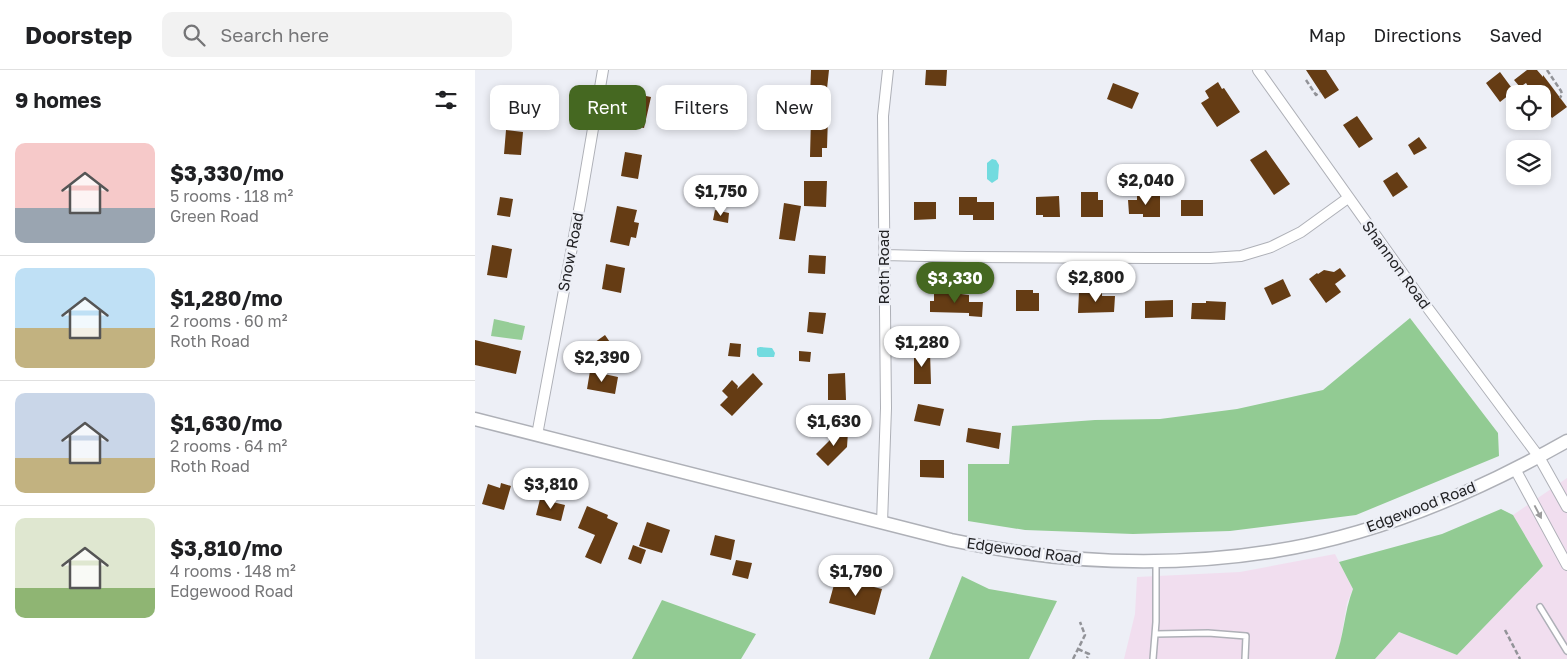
<!DOCTYPE html>
<meta charset="utf-8">
<style>
:root{--surface:#fff;--page:#f2f2f2;--text:#202124;--muted:#757577;--line:#e0e0e0;--accent:#456821}
body{margin:0;font-family:"Golos Text",sans-serif;background:var(--page);color:var(--text);height:100vh;display:flex;flex-direction:column;font-size:19px;white-space:nowrap}
*{box-sizing:border-box;margin:0}
p{font-size:16px;color:var(--muted)}
.icon{flex:none;width:28px;height:28px;fill:none;stroke:currentColor;stroke-width:2;stroke-linecap:round;stroke-linejoin:round}
.map{position:relative;flex:1;overflow:hidden}
.panel{display:flex;flex-direction:column;background:var(--surface);width:475px}
.panel>*{flex:none}
.hud{position:absolute;left:15px;top:15px;width:475px;height:45px;display:flex;gap:10px}
.controls{position:absolute;left:1031px;top:15px;display:grid;gap:10px}
.controls a{display:grid;place-items:center;width:45px;height:45px;border-radius:10px;background:var(--surface);box-shadow:0 2px 8px #0003;font-size:25px}
.price{position:absolute;translate:-50% -42px;padding:0 11px;border-radius:18px;background:#fff;color:#222;font-size:16px;line-height:32px;filter:drop-shadow(0 1px 2px #0008)}
.price::after{content:'';position:absolute;left:50%;top:30px;width:15px;height:11px;margin-left:-8px;background:inherit;clip-path:polygon(0 0,100% 0,50% 100%)}
.price.on{background:var(--accent);color:#fff}
ul{padding:0;list-style:none}
li{display:flex;align-items:center;gap:15px;height:125px;padding:0 15px}
li+li{border-top:1px solid var(--line)}
li span{display:grid;place-items:center;flex:none;width:140px;height:100px;border-radius:10px;color:#555}
li>.icon{margin-inline-start:auto}
span .icon{width:60px;height:60px;fill:#fffc;stroke-width:1}
li b{font-size:21px}
h2{display:flex;justify-content:space-between;align-items:center;height:60px;padding:0 15px;font-size:21px}
.pill{padding:0 18px;border-radius:10px;background:var(--surface);box-shadow:0 2px 8px #0003;font-size:18px;line-height:45px}
.pill.on{background:var(--accent);color:#fff}
header{display:flex;align-items:center;gap:30px;box-sizing:border-box;height:70px;padding:0 25px;background:var(--surface);border-bottom:1px solid var(--line)}
header strong{font-size:24px}
nav{display:flex;gap:28px;margin-inline-start:auto;font-size:18px}
.search{width:350px;height:45px;background:var(--page);display:flex;align-items:center;gap:12px;box-sizing:border-box;padding:0 18px;border-radius:10px;color:var(--muted);font-size:19px}
main{display:flex;flex:1;min-height:0}
.map>svg:first-child{display:block}
.industrial{fill:#f1deef}
.green{fill:#96cd97}
.forest{fill:#92cb93}
.water{fill:#72dbdf}
.building{fill:#653c14}
.lines{fill:none;stroke-linecap:round;stroke-linejoin:round}
.service-casing{stroke:#aeb0b7;stroke-width:8}
.minor-casing{stroke:#aeb0b7;stroke-width:12}
.tertiary-casing{stroke:#aeb0b7;stroke-width:15}
.path{stroke:#929398;stroke-width:2.5;stroke-dasharray:5 2.5;stroke-linecap:butt}
.service{stroke:#fff;stroke-width:5}
.minor{stroke:#fff;stroke-width:10}
.tertiary{stroke:#fff;stroke-width:12}
.oneway{fill:#9c9c9d}
.labels{text-anchor:middle;stroke-width:5;stroke-linejoin:round;paint-order:stroke}
.street-label{font-size:15px;fill:#222225;stroke:#edeff6}
</style>
<header>
<strong>Doorstep</strong>
<div class="search"><svg class="icon" aria-label="search" viewBox="0 0 24 24"><circle cx="10" cy="10" r="6"/><path d="M15 15l6 6"/></svg>Search here</div>
<nav><a>Map</a><a>Directions</a><a>Saved</a></nav>
</header>
<main>
<section class="panel">
<h2>9 homes<svg class="icon" aria-label="filters" viewBox="0 0 24 24"><path d="M4 7h16M4 17h16"/><circle cx="9" cy="7" r="2"/><circle cx="15" cy="17" r="2"/></svg></h2>
<ul>
<li><span style="background:linear-gradient(#f6c9c9 65%,#9aa5b1 0)"><svg class="icon" aria-label="home" viewBox="0 0 24 24"><path d="M3 11l9-7 9 7M6 9v11h12V9"/></svg></span><div><b>$3,330/mo</b><p>5 rooms · 118 m²</p><p>Green Road</p></div></li>
<li><span style="background:linear-gradient(#bfe0f5 60%,#c2b280 0)"><svg class="icon" aria-label="home" viewBox="0 0 24 24"><path d="M3 11l9-7 9 7M6 9v11h12V9"/></svg></span><div><b>$1,280/mo</b><p>2 rooms · 60 m²</p><p>Roth Road</p></div></li>
<li><span style="background:linear-gradient(#c9d6e8 65%,#c2b280 0)"><svg class="icon" aria-label="home" viewBox="0 0 24 24"><path d="M3 11l9-7 9 7M6 9v11h12V9"/></svg></span><div><b>$1,630/mo</b><p>2 rooms · 64 m²</p><p>Roth Road</p></div></li>
<li><span style="background:linear-gradient(#dfe7d0 70%,#8fb573 0)"><svg class="icon" aria-label="home" viewBox="0 0 24 24"><path d="M3 11l9-7 9 7M6 9v11h12V9"/></svg></span><div><b>$3,810/mo</b><p>4 rooms · 148 m²</p><p>Edgewood Road</p></div></li>
</ul>
</section>
<div class="map">
<svg width="1092" height="589" viewBox="0 0 1092 589">
<rect width="100%" height="100%" fill="#edeff6"/>
<path class="industrial" d="M1092,408V589H900L924,562L982,585L1068,496L1038,445Z
M860,484L878,519L872,533L865,575L860,589H649L660,544L662,507L765,502Z"/>
<path class="green" d="M19,249L50,256L47,270L16,266Z"/>
<path class="forest" d="M935,248L1023,363L1024,386L881,445L755,461L658,464L550,460L493,451V394H534L537,356L620,350L685,349L762,339L848,320Z
M1026,439L1038,445L1068,496L982,585L924,562L900,589H860C869,567 869,542 878,519L864,492L967,464Z
M487,506L514,519L582,531L554,589H454Z
M187,530L281,564L266,589H157Z"/>
<path class="water" d="M517,89L521,90L524,95L523,109L517,113L512,109V93Z
M285,277L297,278L300,283L299,287H284L282,285V278Z"/>
<path class="building" d="M336,0H354L351,28L335,27Z
M451,0H472L471,16L450,15Z
M831,0H851L864,20L850,29Z
M1052,0H1062L1068,7V5L1092,37L1077,48L1068,36V24H1058L1051,13L1045,17L1039,10Z
M1025,2L1039,21L1025,32L1011,13Z
M743,12L747,19L749,18L765,42L742,57L726,33L734,28L730,21Z
M638,13L664,23L657,39L632,29Z
M161,24L176,27L169,58L154,55Z
M882,46L898,69L884,78L868,55Z
M336,47H353L352,78H347V87H335Z
M31,60L48,62L46,85L29,84Z
M944,67L952,78L939,85L933,75Z
M791,80L815,114L799,125L775,90Z
M150,82L167,85L163,109L146,106Z
M922,102L933,117L918,127L908,111Z
M329,111H352L351,137L329,136Z
M606,122H623V130H628V147H606Z
M584,126L585,147H568V145H561V127Z
M662,126H685V147H668V144H654L653,130H662Z
M25,127L38,129L35,147L22,145Z
M484,127H502V132H519V150H498V145H484Z
M706,130H728V146H706Z
M439,132H461V149L439,150Z
M309,133L326,136L320,171L304,169Z
M142,136L162,140L159,152L164,153L161,168L156,167L154,176L135,172Z
M240,140L254,143L253,153L238,150Z
M17,175L37,179L32,208L12,205Z
M334,185L351,186L350,204L333,203Z
M131,194L150,198L146,223L127,219Z
M865,198L871,206L860,214L866,222L851,233L834,209L842,203L843,204L849,200L859,202Z
M808,209L816,226L797,235L789,218Z
M459,220L486,221V224L494,225V232H508L507,247L494,246V243L455,242V231H459Z
M541,220H558V223H564V241H541Z
M604,222L627,223V226H640L639,242L603,243Z
M698,230V247L670,248V231Z
M731,231L751,232L750,250L716,249L717,233H731Z
M334,242L351,243L348,264L332,262Z
M130,265L139,278L125,288L116,275Z
M0,270L46,281L41,304L0,295Z
M255,273L266,274L265,287L253,286Z
M324,281L336,282L335,292L324,291Z
M455,282L456,314H439V283Z
M115,301L143,307L140,324L112,319Z
M278,303L288,314L257,346L245,335L253,327L247,321L257,310L263,316L262,319Z
M370,303L371,330H353V304Z
M443,334L469,339L465,356L439,351Z
M493,358L526,363L524,379L491,372Z
M360,360L373,362L372,377L353,396L341,384L359,366Z
M445,390H469V408L445,407Z
M26,413L36,416L29,440L7,434L13,414L25,418Z
M65,429L90,435L86,451L61,445Z
M112,436L133,445L132,448L143,453L126,494L110,487L120,465L103,458Z
M172,452L195,460L187,483L164,476Z
M240,465L260,470L256,490L235,485Z
M158,475L171,480L166,494L153,489Z
M261,490L277,493L273,509L257,505Z
M360,511L386,518L387,514L407,519L400,545L354,533Z"/>
<g class="lines">
<defs>
<path id="service" d="M1065,537L1092,581
M681,564L733,563L771,566L770,589
M678,589L681,552V491"/>
<path id="minor" d="M783,0L946,229L1064,387L1092,437
M409,185L492,187L674,188H735L766,186L796,177L826,162L873,128
M62,365L106,129L128,0
M1040,399L1092,495
M407,453L411,338L408,46L413,0"/>
<path id="tertiary" d="M0,349L476,470C582,493 692,498 799,481C902,465 1002,422 1092,371"/>
</defs>
<use href="#service" class="service-casing"/>
<use href="#minor" class="minor-casing"/>
<use href="#tertiary" class="tertiary-casing"/>
<path class="path" d="M1072,0L1086,21L1087,24L1085,28
M831,10L841,25L845,22
M147,50L149,39L158,40
M1030,560L1045,589
M603,579L614,584L612,588
M598,589L610,565L605,552"/>
<use href="#service" class="service"/>
<use href="#minor" class="minor"/>
<use href="#tertiary" class="tertiary"/>
</g>
<defs><path id="oneway-solid" d="M-6-.8H1V-3.2L6.5 0L1 3.2V.8H-6Z" transform="scale(1.25)"/></defs>
<use class="oneway" href="#oneway-solid" transform="translate(1063 442) rotate(62)"/>
<g class="labels">
<g class="street-label">
<text transform="translate(96 182) rotate(-79)" y="5">Snow Road</text>
<text transform="translate(921 195) rotate(54)" y="5">Shannon Road</text>
<text transform="translate(409 197) rotate(-90)" y="5">Roth Road</text>
<text transform="translate(946 437) rotate(-21)" y="5">Edgewood Road</text>
<text transform="translate(549 481) rotate(8)" y="5">Edgewood Road</text>
</g>
</g>
</svg>
<div class="controls">
<a><svg class="icon" aria-label="locate" viewBox="0 0 24 24"><circle cx="12" cy="12" r="6"/><path d="M12 2v4M12 18v4M2 12h4M18 12h4"/></svg></a>
<a><svg class="icon" aria-label="layers" viewBox="0 0 24 24"><path d="M12 4l9 5-9 5-9-5zM3 14l9 5 9-5"/></svg></a>
</div>
<b class="price" style="left:671px;top:136px">$2,040</b>
<b class="price" style="left:246px;top:147px">$1,750</b>
<b class="price" style="left:621px;top:233px">$2,800</b>
<b class="price on" style="left:480px;top:234px">$3,330</b>
<b class="price" style="left:447px;top:298px">$1,280</b>
<b class="price" style="left:127px;top:313px">$2,390</b>
<b class="price" style="left:359px;top:377px">$1,630</b>
<b class="price" style="left:76px;top:440px">$3,810</b>
<b class="price" style="left:381px;top:527px">$1,790</b>
<div class="hud">
<a class="pill">Buy</a>
<a class="pill on">Rent</a>
<a class="pill">Filters</a>
<a class="pill">New</a>
</div>
</div>
</main>
